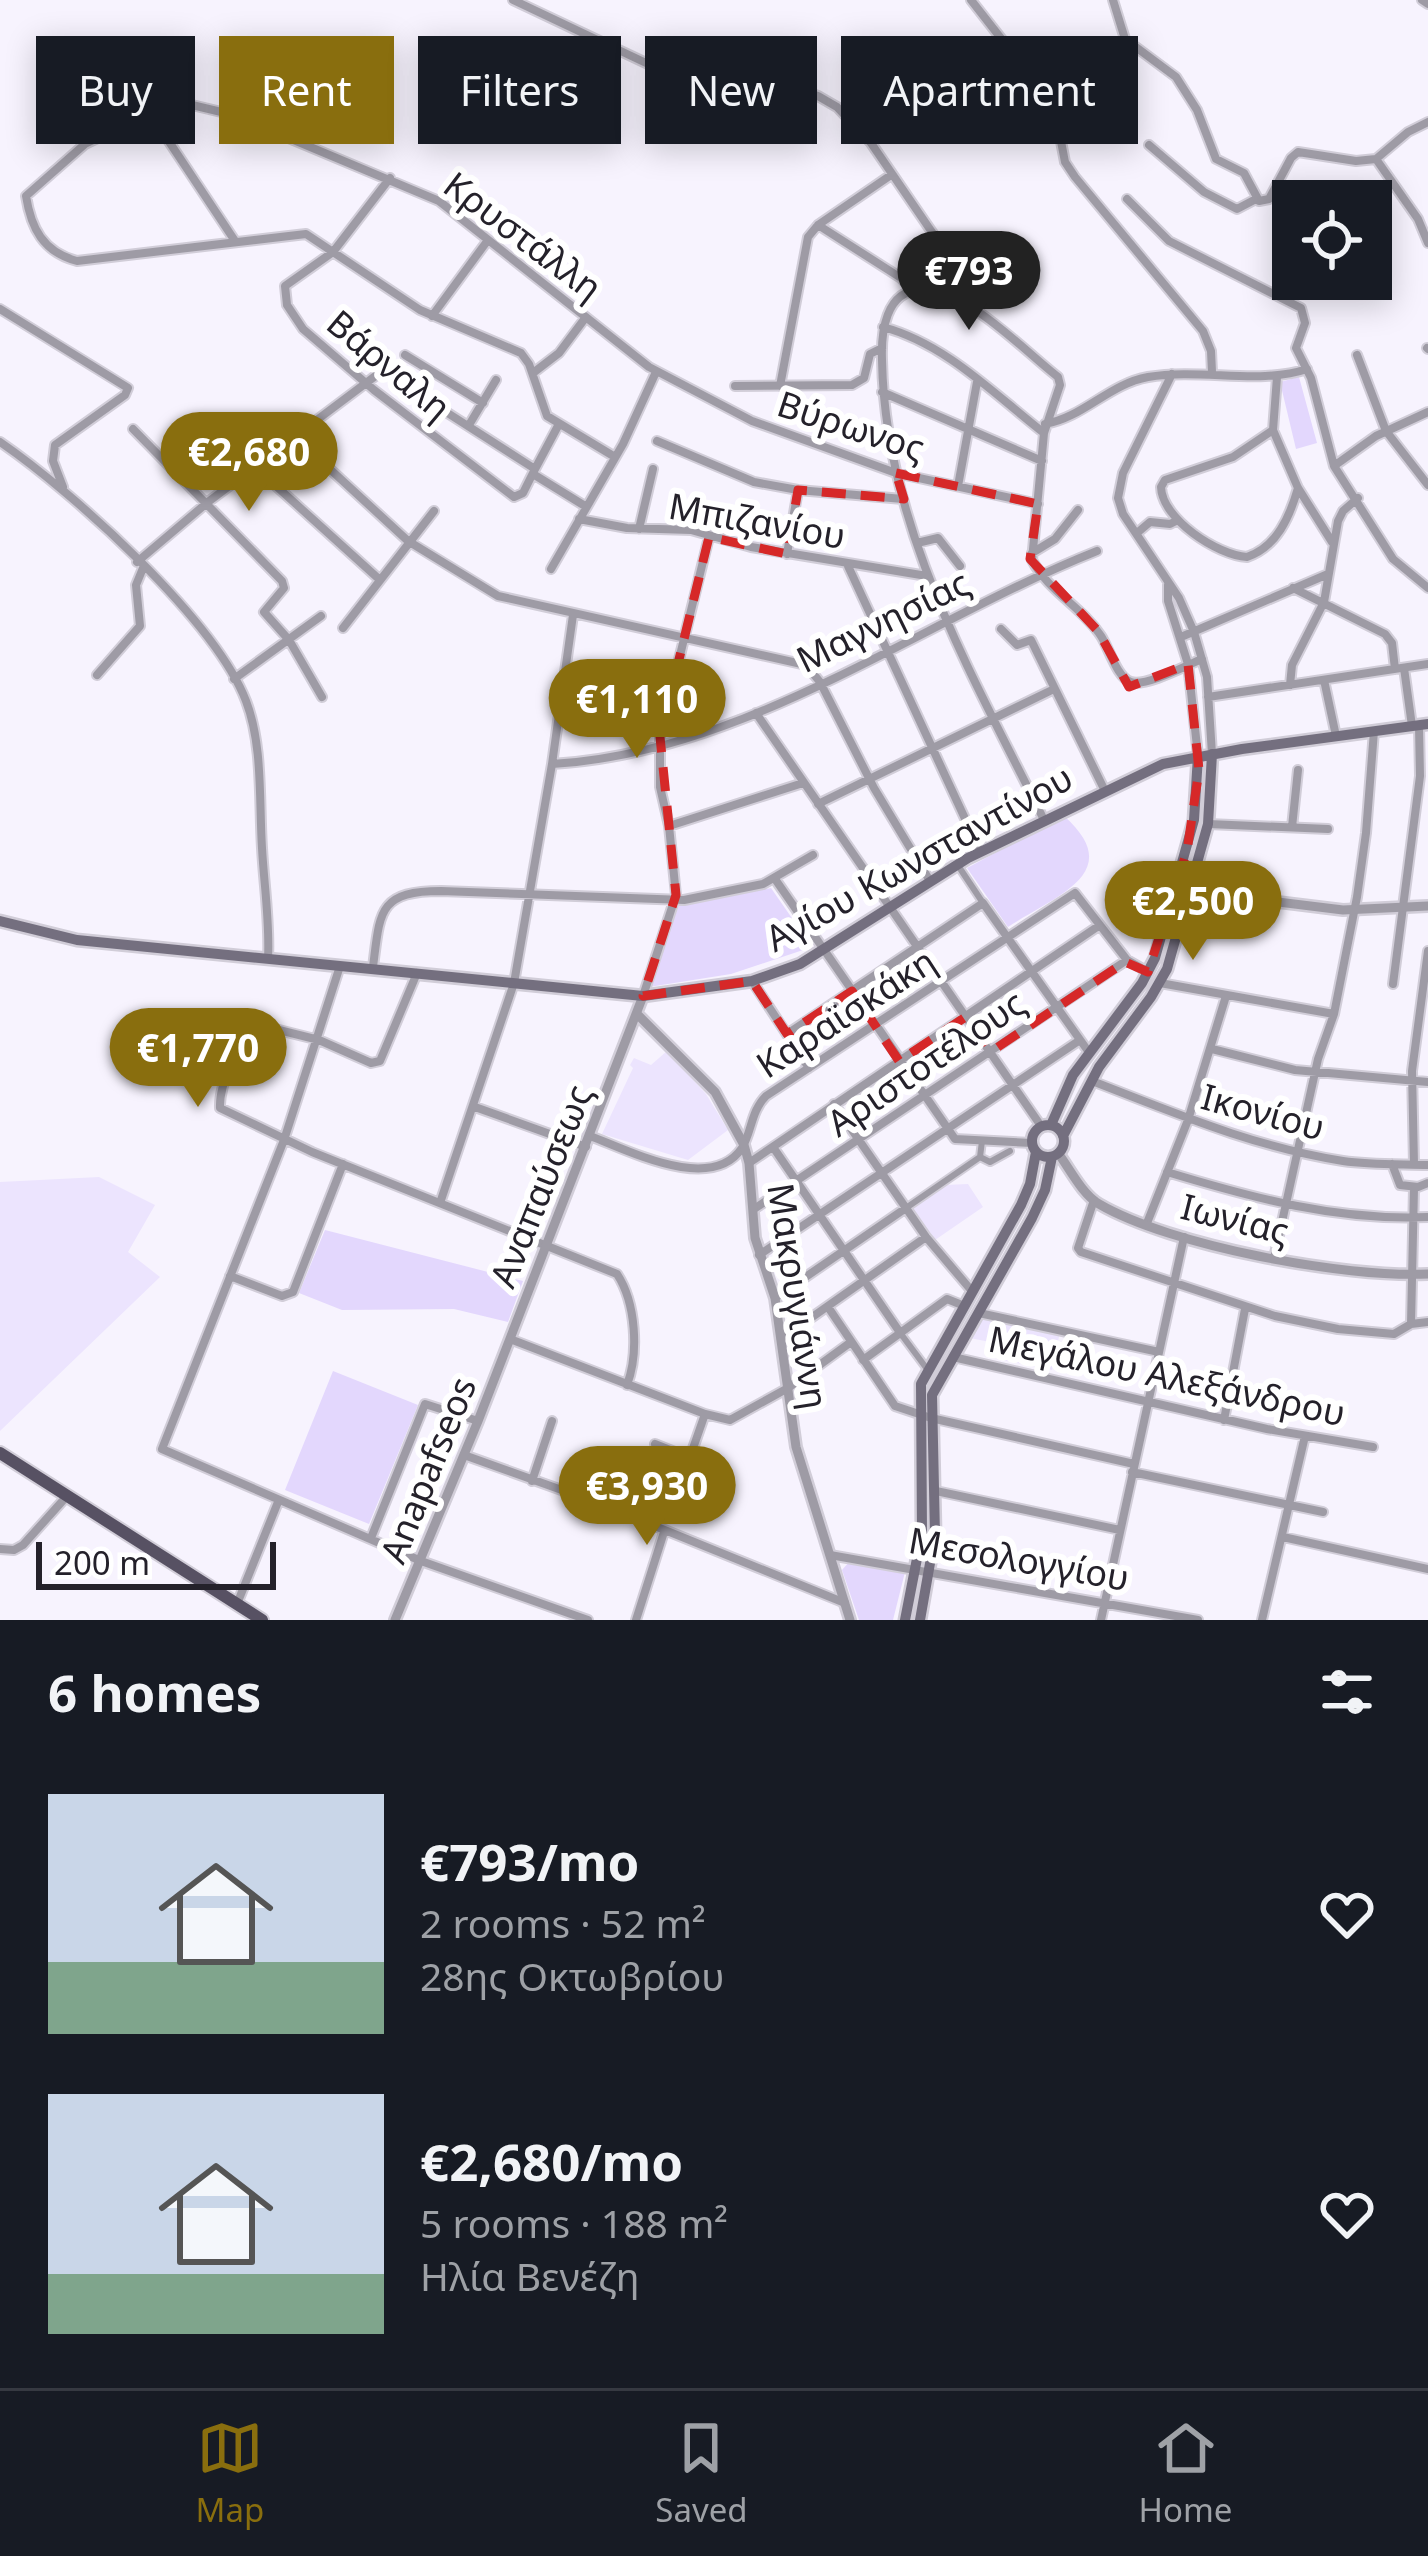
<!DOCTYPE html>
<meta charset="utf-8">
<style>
:root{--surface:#171b24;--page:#242831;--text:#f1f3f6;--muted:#9ea1a6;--line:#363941;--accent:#896e0e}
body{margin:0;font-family:"Noto Sans",sans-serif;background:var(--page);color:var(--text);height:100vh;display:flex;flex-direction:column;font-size:45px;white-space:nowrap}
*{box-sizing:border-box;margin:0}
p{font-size:39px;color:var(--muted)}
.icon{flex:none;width:66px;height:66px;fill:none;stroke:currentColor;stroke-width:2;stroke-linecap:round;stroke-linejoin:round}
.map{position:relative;height:1620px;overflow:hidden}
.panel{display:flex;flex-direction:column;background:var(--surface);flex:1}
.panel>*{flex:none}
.hud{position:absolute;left:36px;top:36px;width:1356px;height:108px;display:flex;gap:24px}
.fabs{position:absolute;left:1272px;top:180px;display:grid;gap:24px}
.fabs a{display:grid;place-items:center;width:120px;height:120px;border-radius:0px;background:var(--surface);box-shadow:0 6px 30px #0003;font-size:60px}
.scale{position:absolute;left:36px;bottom:30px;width:240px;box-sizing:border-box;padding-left:12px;border:6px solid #24212a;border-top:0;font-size:33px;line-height:42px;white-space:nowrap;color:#24212a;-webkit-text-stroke:9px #fff;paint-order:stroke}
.price{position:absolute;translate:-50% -102px;padding:0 27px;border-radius:42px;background:var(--accent);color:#fff;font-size:39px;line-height:78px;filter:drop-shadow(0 3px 6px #0008)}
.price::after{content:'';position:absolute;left:50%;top:72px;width:36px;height:27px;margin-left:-18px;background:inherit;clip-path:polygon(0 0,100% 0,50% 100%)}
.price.current{background:#222;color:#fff}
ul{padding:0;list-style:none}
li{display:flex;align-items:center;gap:36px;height:300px;padding:0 48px}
li span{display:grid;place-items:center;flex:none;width:336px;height:240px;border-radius:0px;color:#555}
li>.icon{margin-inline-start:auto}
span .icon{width:144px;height:144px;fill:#fffc;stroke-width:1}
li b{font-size:51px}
h2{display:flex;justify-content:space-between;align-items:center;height:144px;padding:0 48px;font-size:51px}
.pill{padding:0 42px;border-radius:0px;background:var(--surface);box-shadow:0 6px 30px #0003;font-size:42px;line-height:108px}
.pill.current{background:var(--accent);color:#fff}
.menu{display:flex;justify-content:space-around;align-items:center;height:168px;border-top:3px solid var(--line);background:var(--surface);font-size:33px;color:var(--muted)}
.menu a{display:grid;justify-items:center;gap:6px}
.menu .current{color:var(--accent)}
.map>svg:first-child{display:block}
.built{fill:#ece4fe}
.green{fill:#e3d7fd}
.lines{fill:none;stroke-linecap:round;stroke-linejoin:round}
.pedestrian-casing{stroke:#d1cdd8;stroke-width:10}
.minor-casing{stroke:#d1cdd8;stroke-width:12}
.tertiary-casing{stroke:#d1cdd8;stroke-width:14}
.secondary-casing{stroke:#d1cdd8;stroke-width:15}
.primary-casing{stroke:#d1cdd8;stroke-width:16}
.pedestrian{stroke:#9e9ba5;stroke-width:6}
.minor{stroke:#9e9ba5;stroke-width:8}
.tertiary{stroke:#9e9ba5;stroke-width:9}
.secondary{stroke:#746f7f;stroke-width:10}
.primary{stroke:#575163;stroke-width:12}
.marked{fill:none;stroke:#d62828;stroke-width:9;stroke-dasharray:24 15;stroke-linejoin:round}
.labels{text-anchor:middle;stroke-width:12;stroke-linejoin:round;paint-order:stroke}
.street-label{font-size:36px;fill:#24212a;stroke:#fff}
</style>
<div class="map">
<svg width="1428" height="1620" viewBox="0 0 1428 1620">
<rect width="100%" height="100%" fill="#f7f3fe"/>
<path class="built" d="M667,1051L706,1094L728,1130L688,1160L602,1134L633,1068L630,1065L634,1058L651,1065Z
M99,1177L155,1205L128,1252L160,1277L0,1431V1182Z
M968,1184L983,1207L935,1240L912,1208L945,1185Z
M983,1316L1060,1332L1052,1370L1002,1360L1005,1345L970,1338Z"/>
<path class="green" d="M1299,377L1317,443L1296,449L1280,382Z
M1064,816C1128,873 1055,896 1008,927L967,868Z
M771,888L812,947L731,974L649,987L679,905Z
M325,1230L523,1281L508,1322L454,1309L342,1310L299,1293Z
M333,1371L418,1405L369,1524L285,1490Z
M850,1561L906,1568L893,1620H859L842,1570Z"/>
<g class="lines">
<defs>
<path id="pedestrian" d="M959,867L983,903
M980,1157L990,1162L1010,1151
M906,1208L980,1157L982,1141
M901,1334L927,1369"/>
<path id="minor" d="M513,0L684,81L692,76L686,56L696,54L818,96L837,107L871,143L951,260V277L933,291
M971,0L1007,46L1028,98L1059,131L1065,162L1075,177L1203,331L1211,351L1212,372
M1113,0L1125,39L1176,77L1197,110L1216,159L1244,173L1259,201L1269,199L1291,158L1298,152L1356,161L1376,159
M1422,0L1428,4
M150,113L235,241
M1149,145L1204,192L1237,209L1256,199
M1376,159L1418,219L1428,243
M1376,159L1408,132L1428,122
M390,178L333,252L285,286L287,305L303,329L374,390L514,497L523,493L535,469
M1127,199L1169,241L1301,308L1305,323L1296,348L1311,378L1334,466L1393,559L1428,588
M818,225L901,278L914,291
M1277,294L1293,272
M0,309L128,388L125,395L55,445L53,461L63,487
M432,316L488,240
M883,327C946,344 994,394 1044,433
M1427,348L1428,349
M405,355L483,403
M1357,355L1386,431L1428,485
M533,373L559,353L586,317
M1172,374L1123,473L1118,498L1123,514L1179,598L1194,632L1207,677L1212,754
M1277,377L1273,430L1298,488L1332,542
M735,386L852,385L864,378L870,354L882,348
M780,386L808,237L818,225L891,175
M882,392L1042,461
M1045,424C1084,417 1109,384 1148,377C1201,368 1260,385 1307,369
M469,425L496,380
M133,429L282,581L284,588L264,612L289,640L322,697
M1273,430L1233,457L1165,480L1161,487C1162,519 1217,555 1247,557C1277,547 1290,516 1298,488
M295,437L408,541L498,596L806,665L820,682L874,788L930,881
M657,441L754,482L798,490L903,499
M0,442C73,492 215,620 246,701C263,745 259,801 262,848C264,885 270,922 268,959
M615,457L547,416L529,364L521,353L420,310L306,234L77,261C43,252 31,228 26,196L85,144L158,109L192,105L234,115L439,201L649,367L752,421L896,473L1038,504
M1334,466L1376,436L1428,412
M255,467L380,580
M533,474L585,506
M958,486L977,382
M579,519L627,528L691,530L751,547L927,576
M639,529L653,469
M1137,533L1150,522L1170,524L1178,520
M917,543L938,538L960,566
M1032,553L1055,539L1078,510
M787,554L798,490
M137,562L208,502L382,371L535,469L559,424
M848,566L980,851
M551,569L623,444L656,372
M1168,585V601L1188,664L1198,756
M1293,588L1385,634L1392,643L1395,669
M343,628L434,511
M1001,629L1017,645L1031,640L1105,791
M1181,637L1328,574
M1404,668L1412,726
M97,675L140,626L136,585L143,568
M234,679L321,616
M1324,680L1336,736
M1290,685L1292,665L1324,602L1338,521L1343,511L1358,498
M1208,697L1428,664
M756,713L1041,1126
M552,764C747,753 919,622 1097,551
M818,804L1054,689
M1044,820C972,674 885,527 882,360C881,334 885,289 922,290C968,290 1023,350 1058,377L1060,385L1044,433L1032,560C1048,591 1082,607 1101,636C1109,648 1117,678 1131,682C1146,687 1187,665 1202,659
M1208,824L1328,829
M669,826L803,783
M1292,827L1298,770
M775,879L955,1139L1032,1143
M340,966L284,1140L162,1449L421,1561L588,1620
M373,967C380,912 378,891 441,891L684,900L763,884L813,855
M417,973L380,1061L371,1063L319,1040L255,1024C238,1039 219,1086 220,1108L312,1152L617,1274C636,1303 639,1353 627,1385
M752,981L809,1068
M1160,983L1334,1014
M1393,984L1420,776L1419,726
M643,996L676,895L669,826L660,787V737L709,537
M787,1034L983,903L1088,1051
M1212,1049L1295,1070L1428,1082
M1092,1081C1175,1113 1254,1147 1343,1161C1371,1165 1400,1164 1428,1165
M834,1104L926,1237L971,1290
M475,1107L586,1147
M590,1136C628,1150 711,1194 742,1148C752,1131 751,1111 766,1096L1075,893L1127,960L1148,972
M773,1147L901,1334
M749,1163L1100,925
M1392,1164L1400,1185L1418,1187L1428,1183
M1414,1164L1412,1071L1428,951
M1167,1172C1253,1198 1337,1221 1428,1217
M1094,1200L1078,1248L1081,1252L1275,1316L1338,1329L1394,1334L1411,1324L1428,1322
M440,1203L514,983L552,764L573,615
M754,1209L1127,960
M1147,1223L1188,1120L1226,996
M759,1255L1080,1040
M1274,1258L1318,1059L1334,1014L1357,897L1366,833L1374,731
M230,1276L282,1296L293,1292L343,1164
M775,1298L906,1208
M828,1307L895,1406L931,1418L1134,1464
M979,1313L1159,1352
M1411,1324L1414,1188
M510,1339L705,1414L730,1420L788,1388L851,1342
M781,1339L926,1237
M953,1357L1267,1429L1373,1447
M863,1360L947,1299L962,1305
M1224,1420L1245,1309
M655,1444L685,1456L691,1454L705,1414
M464,1455L598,1503L845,1603
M1132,1472L1323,1512
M532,1481L552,1421
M936,1491L1120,1530
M1283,1537L1428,1569
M371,1538L425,1404L478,1421
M0,1549L14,1550L23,1545L67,1496
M830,1555L1198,1620
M237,1604L278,1502
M636,1620L664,1532
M1101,1620L1184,1237
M1262,1620L1305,1436"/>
<path id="tertiary" d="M1190,891L1343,910L1428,906
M637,1014L715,1092L744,1145L749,1163L755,1238L775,1298L796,1447L850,1620
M1058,1153C1070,1169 1082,1194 1099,1204C1171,1246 1345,1278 1428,1274
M395,1620L478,1421L643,996"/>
<path id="secondary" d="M0,921L77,940L643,996L752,981L800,964L968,858L1163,764L1242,749L1428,724
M1032 1141a16 16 0 1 1 32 0a16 16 0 1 1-32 0Z
M1051,1125L1073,1075L1142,983L1155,958L1194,820L1198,756
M1063,1136L1099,1067L1151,997L1167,969L1208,824L1212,754
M905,1620L922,1533L921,1384L1021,1205L1030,1184L1036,1152
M920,1620L935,1535L932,1395L1032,1218L1045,1190L1052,1157"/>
<path id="primary" d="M0,1453L262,1620"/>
</defs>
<use href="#pedestrian" class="pedestrian-casing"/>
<use href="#minor" class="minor-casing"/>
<use href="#tertiary" class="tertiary-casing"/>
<use href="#secondary" class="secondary-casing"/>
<use href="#primary" class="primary-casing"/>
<use href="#pedestrian" class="pedestrian"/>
<use href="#minor" class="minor"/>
<use href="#tertiary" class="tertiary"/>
<use href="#secondary" class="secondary"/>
<use href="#primary" class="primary"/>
</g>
<path class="marked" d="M896,473L1038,504L1030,559L1098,631L1129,687L1188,664L1199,770L1187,851L1148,972L1125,962L992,1051L967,1016L899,1061L852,991L787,1034L752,981L643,996L676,895L660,737L709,537L787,554L798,490L904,499Z"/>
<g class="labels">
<g class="street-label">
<text transform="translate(523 236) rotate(37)" y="13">Κρυστάλλη</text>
<text transform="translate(389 365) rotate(40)" y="13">Βάρναλη</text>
<text transform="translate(851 426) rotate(18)" y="13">Βύρωνος</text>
<text transform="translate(757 521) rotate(10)" y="13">Μπιζανίου</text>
<text transform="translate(883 621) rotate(-26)" y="13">Μαγνησίας</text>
<text transform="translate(919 858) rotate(-29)" y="13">Αγίου Κωνσταντίνου</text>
<text transform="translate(846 1013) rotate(-33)" y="13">Καραϊσκάκη</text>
<text transform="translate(926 1063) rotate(-34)" y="13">Αριστοτέλους</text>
<text transform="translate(1263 1112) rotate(15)" y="13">Ικονίου</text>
<text transform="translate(541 1186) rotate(-68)" y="13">Αναπαύσεως</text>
<text transform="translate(1235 1219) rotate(14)" y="13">Ιωνίας</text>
<text transform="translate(798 1296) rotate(81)" y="13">Μακρυγιάννη</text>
<text transform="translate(1167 1376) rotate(12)" y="13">Μεγάλου Αλεξάνδρου</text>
<text transform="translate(428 1470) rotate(-68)" y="13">Anapafseos</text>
<text transform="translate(1019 1559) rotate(10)" y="13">Μεσολογγίου</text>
</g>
</g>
</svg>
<div class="fabs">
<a><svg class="icon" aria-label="locate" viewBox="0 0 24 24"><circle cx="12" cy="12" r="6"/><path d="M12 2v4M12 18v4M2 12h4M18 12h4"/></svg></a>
</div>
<div class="scale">200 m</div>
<b class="price current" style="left:969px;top:333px">€793</b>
<b class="price" style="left:249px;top:514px">€2,680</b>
<b class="price" style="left:637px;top:761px">€1,110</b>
<b class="price" style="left:1193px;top:963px">€2,500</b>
<b class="price" style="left:198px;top:1110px">€1,770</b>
<b class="price" style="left:647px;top:1548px">€3,930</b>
<div class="hud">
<a class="pill">Buy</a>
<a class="pill current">Rent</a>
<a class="pill">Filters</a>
<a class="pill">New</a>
<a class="pill">Apartment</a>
</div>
</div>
<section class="panel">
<h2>6 homes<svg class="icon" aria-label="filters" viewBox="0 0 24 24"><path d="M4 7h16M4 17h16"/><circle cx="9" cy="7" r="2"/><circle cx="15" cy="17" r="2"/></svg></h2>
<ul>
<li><span style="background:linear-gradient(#c9d6e8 70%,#7fa58c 0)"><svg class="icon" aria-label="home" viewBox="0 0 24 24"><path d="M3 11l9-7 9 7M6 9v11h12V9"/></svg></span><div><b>€793/mo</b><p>2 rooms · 52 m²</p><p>28ης Οκτωβρίου</p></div><svg class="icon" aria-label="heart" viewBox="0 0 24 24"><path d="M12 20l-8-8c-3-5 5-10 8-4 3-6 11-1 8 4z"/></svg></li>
<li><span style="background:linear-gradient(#c9d6e8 75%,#7fa58c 0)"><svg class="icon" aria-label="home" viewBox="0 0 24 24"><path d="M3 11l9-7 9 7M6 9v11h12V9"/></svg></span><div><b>€2,680/mo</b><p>5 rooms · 188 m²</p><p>Ηλία Βενέζη</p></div><svg class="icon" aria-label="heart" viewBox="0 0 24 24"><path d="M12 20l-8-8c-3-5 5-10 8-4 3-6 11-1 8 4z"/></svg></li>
</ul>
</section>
<nav class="menu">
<a class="current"><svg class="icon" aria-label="map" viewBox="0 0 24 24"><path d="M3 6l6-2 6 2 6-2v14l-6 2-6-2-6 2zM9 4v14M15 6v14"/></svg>Map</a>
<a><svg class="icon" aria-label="saved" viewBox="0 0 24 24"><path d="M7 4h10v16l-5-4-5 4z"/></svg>Saved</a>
<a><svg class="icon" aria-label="home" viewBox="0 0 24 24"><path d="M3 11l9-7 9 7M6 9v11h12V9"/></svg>Home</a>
</nav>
